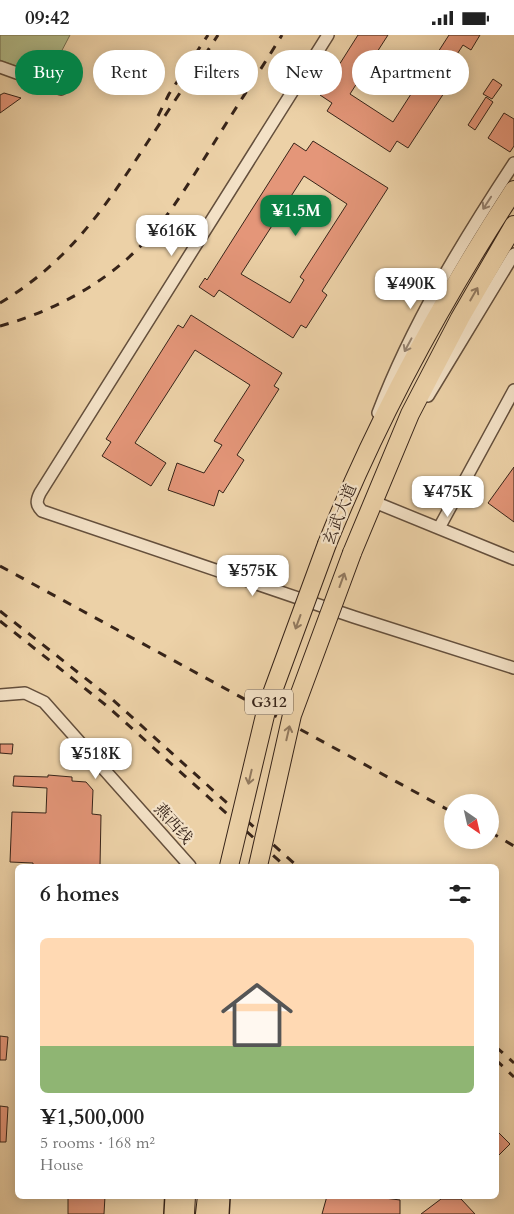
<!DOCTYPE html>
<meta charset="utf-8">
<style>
:root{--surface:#fff;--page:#f2f2f2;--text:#222;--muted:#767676;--line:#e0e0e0;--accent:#0b8043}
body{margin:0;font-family:Cardo,"Noto Serif SC",serif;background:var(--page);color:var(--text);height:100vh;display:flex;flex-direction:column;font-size:19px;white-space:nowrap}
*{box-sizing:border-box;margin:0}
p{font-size:16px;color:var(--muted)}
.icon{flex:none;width:28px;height:28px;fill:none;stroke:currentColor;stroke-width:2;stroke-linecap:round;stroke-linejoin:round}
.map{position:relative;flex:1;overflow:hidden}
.panel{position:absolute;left:15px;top:829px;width:484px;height:335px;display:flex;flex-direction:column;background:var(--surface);border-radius:8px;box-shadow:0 2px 12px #0003}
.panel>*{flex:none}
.banner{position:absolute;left:15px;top:15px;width:485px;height:45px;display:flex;gap:10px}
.needle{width:32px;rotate:146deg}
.controls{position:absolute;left:444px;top:759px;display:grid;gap:10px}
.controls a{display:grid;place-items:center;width:55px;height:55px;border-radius:50%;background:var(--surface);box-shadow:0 2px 12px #0003;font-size:25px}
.price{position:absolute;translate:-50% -42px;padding:0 11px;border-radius:10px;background:#fff;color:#222;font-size:16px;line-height:32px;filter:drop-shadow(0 1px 2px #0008)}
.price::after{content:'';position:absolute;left:50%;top:30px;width:15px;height:11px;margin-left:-8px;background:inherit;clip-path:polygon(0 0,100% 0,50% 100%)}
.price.current{background:var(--accent);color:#fff}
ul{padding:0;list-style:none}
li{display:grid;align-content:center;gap:10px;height:265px;padding:0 25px}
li+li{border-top:1px solid var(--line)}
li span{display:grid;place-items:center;height:155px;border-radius:8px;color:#555}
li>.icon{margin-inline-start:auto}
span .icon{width:90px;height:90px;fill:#fffc;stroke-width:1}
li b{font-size:21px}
h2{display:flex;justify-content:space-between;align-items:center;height:60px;padding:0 25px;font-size:21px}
.tag{padding:0 18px;border-radius:22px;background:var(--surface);box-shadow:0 2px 12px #0003;font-size:18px;line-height:45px}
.tag.current{background:var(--accent);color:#fff}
.status{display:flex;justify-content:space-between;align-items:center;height:35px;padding:0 25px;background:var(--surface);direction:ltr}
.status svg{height:14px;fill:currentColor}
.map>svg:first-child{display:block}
.green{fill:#b3bd8b;stroke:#757052}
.building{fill:#e49679;stroke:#372419;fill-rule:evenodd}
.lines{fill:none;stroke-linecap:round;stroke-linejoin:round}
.minor-casing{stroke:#644f3c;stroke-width:14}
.major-casing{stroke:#372419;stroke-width:18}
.highway-casing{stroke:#372419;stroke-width:20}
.minor{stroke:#f3e1c6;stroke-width:11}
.major{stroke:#ecd1a7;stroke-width:15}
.highway{stroke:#ecd1a7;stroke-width:18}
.rail{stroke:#372419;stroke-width:3;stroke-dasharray:9 9;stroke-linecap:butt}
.highway-bridge-casing{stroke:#372419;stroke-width:20;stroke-linecap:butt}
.highway-bridge{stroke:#ecd1a7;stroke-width:18}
.oneway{stroke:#958270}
.oneway2{stroke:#927a60}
.labels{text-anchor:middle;stroke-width:4.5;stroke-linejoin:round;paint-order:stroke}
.shield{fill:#f3e1c6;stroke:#6f5d4d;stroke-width:1}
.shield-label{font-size:15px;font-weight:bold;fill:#372419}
.street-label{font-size:16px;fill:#372419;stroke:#f3e1c6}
</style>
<div class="status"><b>09:42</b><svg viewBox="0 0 49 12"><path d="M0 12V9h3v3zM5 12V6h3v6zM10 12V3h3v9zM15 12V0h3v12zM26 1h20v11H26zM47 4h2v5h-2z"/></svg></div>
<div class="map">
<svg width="514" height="1179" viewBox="0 0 514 1179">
<rect width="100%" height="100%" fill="#ecd1a7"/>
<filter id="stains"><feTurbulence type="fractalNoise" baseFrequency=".004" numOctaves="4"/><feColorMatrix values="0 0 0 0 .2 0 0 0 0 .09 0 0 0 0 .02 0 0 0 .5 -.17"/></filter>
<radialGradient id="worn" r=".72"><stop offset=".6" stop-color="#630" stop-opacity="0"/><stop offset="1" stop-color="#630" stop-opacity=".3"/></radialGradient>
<path class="green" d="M0,0H70L48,42L0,25Z"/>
<path class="building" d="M358,0H388L350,59L393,87L449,0H480L471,15L463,10L452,27L461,32L408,113L397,106L390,117L327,76L332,68L320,60Z
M493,44L502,50L492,64L483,59Z
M4,58L21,63L0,78V60Z
M486,62L493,67L475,95L468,90Z
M504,78L514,84V111L510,117L488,103Z
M313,106L388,153L322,256L327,260L306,293L301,290L293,303L219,255L214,262L199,252L205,243L207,245L294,108L306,116ZM304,141L347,169L300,242L304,245L290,268L241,239Z
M191,280L282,338L274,351L279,354L237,420L244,425L223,458L219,455L214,471L168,455L177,428L204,438L222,410L214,406L250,350L195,315L135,408L166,428L151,451L102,421L111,407L106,404L178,290L183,293Z
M514,432V487L488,468Z
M0,709H13L12,719L0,718Z
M48,740L72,742V746L86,747L93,755L92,779L101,780L100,831H33V828L10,827L12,777L46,778L47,753L13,751L14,741L48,742Z
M0,1001L8,1002L6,1025H0Z
M0,1071L8,1072L6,1107H0Z
M496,1095L510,1109L496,1123Z
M68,1161H105L104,1179H68Z
M327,1161H369L400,1165V1179H322Z
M441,1164H461L475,1179H421Z"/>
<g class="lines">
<defs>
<path id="minor" d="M328,0L40,458C36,466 36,470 42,476L354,582L514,633
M0,32L61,54
M428,361L514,219
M378,378C412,289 462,207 514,128
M372,466L514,524
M439,493L514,355
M0,660L25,658L44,667L190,831"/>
<path id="major" d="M172,1179L173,1161
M221,1179L222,1161"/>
<path id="highway" d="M327,509C377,385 441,267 514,155
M352,518L410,379L460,283L514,190
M185,1179L186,1161
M205,1179L207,1161"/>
</defs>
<use href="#minor" class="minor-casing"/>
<use href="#major" class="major-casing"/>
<use href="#highway" class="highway-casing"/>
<use href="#minor" class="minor"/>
<use href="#major" class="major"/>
<use href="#highway" class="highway"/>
<path class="rail" d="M158,81L169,59L208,0
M0,268C70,226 106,171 149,105C172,70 195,35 218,0
M0,291C55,276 110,246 148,203C172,177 190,146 209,116C233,77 258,39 282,0
M0,531L452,777
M0,576L113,665L297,831
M0,586L107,671L285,831
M490,797L514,811
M496,1012L514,1028
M496,1025L514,1042"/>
<defs>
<path id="highway-bridge" d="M229,831L267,672L327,509
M258,831L292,680L352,518"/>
</defs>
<use href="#highway-bridge" class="highway-bridge-casing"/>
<use href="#highway-bridge" class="highway-bridge"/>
</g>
<defs><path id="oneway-shaft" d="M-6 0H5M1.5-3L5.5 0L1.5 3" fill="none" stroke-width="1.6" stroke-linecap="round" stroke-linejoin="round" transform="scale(1.25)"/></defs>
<g class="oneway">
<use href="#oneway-shaft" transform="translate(487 168) rotate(123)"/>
<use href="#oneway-shaft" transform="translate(408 310) rotate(118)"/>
</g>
<g class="oneway2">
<use href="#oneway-shaft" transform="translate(474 259) rotate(-60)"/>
<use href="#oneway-shaft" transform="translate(342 545) rotate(-70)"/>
<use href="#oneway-shaft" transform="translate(298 587) rotate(110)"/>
<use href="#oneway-shaft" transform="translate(288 698) rotate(-77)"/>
<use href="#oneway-shaft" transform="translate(250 742) rotate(103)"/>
</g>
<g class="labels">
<rect class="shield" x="245" y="654.5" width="48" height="25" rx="4"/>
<g class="shield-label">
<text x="269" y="672">G312</text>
</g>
<g class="street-label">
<text transform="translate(339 479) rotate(-68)" y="6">玄武大道</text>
<text transform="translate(174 788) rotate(48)" y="6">燕西线</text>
</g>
</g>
<rect width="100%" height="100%" filter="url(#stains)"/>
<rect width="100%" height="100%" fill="url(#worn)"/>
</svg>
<div class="controls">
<a><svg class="needle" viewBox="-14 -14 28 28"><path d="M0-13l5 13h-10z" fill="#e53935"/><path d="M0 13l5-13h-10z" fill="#767676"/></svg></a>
</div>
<b class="price current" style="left:296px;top:202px">¥1.5M</b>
<b class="price" style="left:172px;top:222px">¥616K</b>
<b class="price" style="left:411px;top:275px">¥490K</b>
<b class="price" style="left:448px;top:483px">¥475K</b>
<b class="price" style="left:253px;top:562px">¥575K</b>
<b class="price" style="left:96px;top:745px">¥518K</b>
<div class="banner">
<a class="tag current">Buy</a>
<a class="tag">Rent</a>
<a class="tag">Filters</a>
<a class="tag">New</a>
<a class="tag">Apartment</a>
</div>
<section class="panel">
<h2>6 homes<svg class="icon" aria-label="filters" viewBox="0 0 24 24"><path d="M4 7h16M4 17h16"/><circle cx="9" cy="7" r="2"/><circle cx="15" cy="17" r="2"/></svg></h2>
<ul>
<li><span style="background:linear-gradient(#ffd9b3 70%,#8fb573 0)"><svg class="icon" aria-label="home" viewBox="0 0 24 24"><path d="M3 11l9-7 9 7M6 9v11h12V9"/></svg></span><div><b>¥1,500,000</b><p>5 rooms · 168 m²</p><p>House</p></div></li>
</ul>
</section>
</div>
